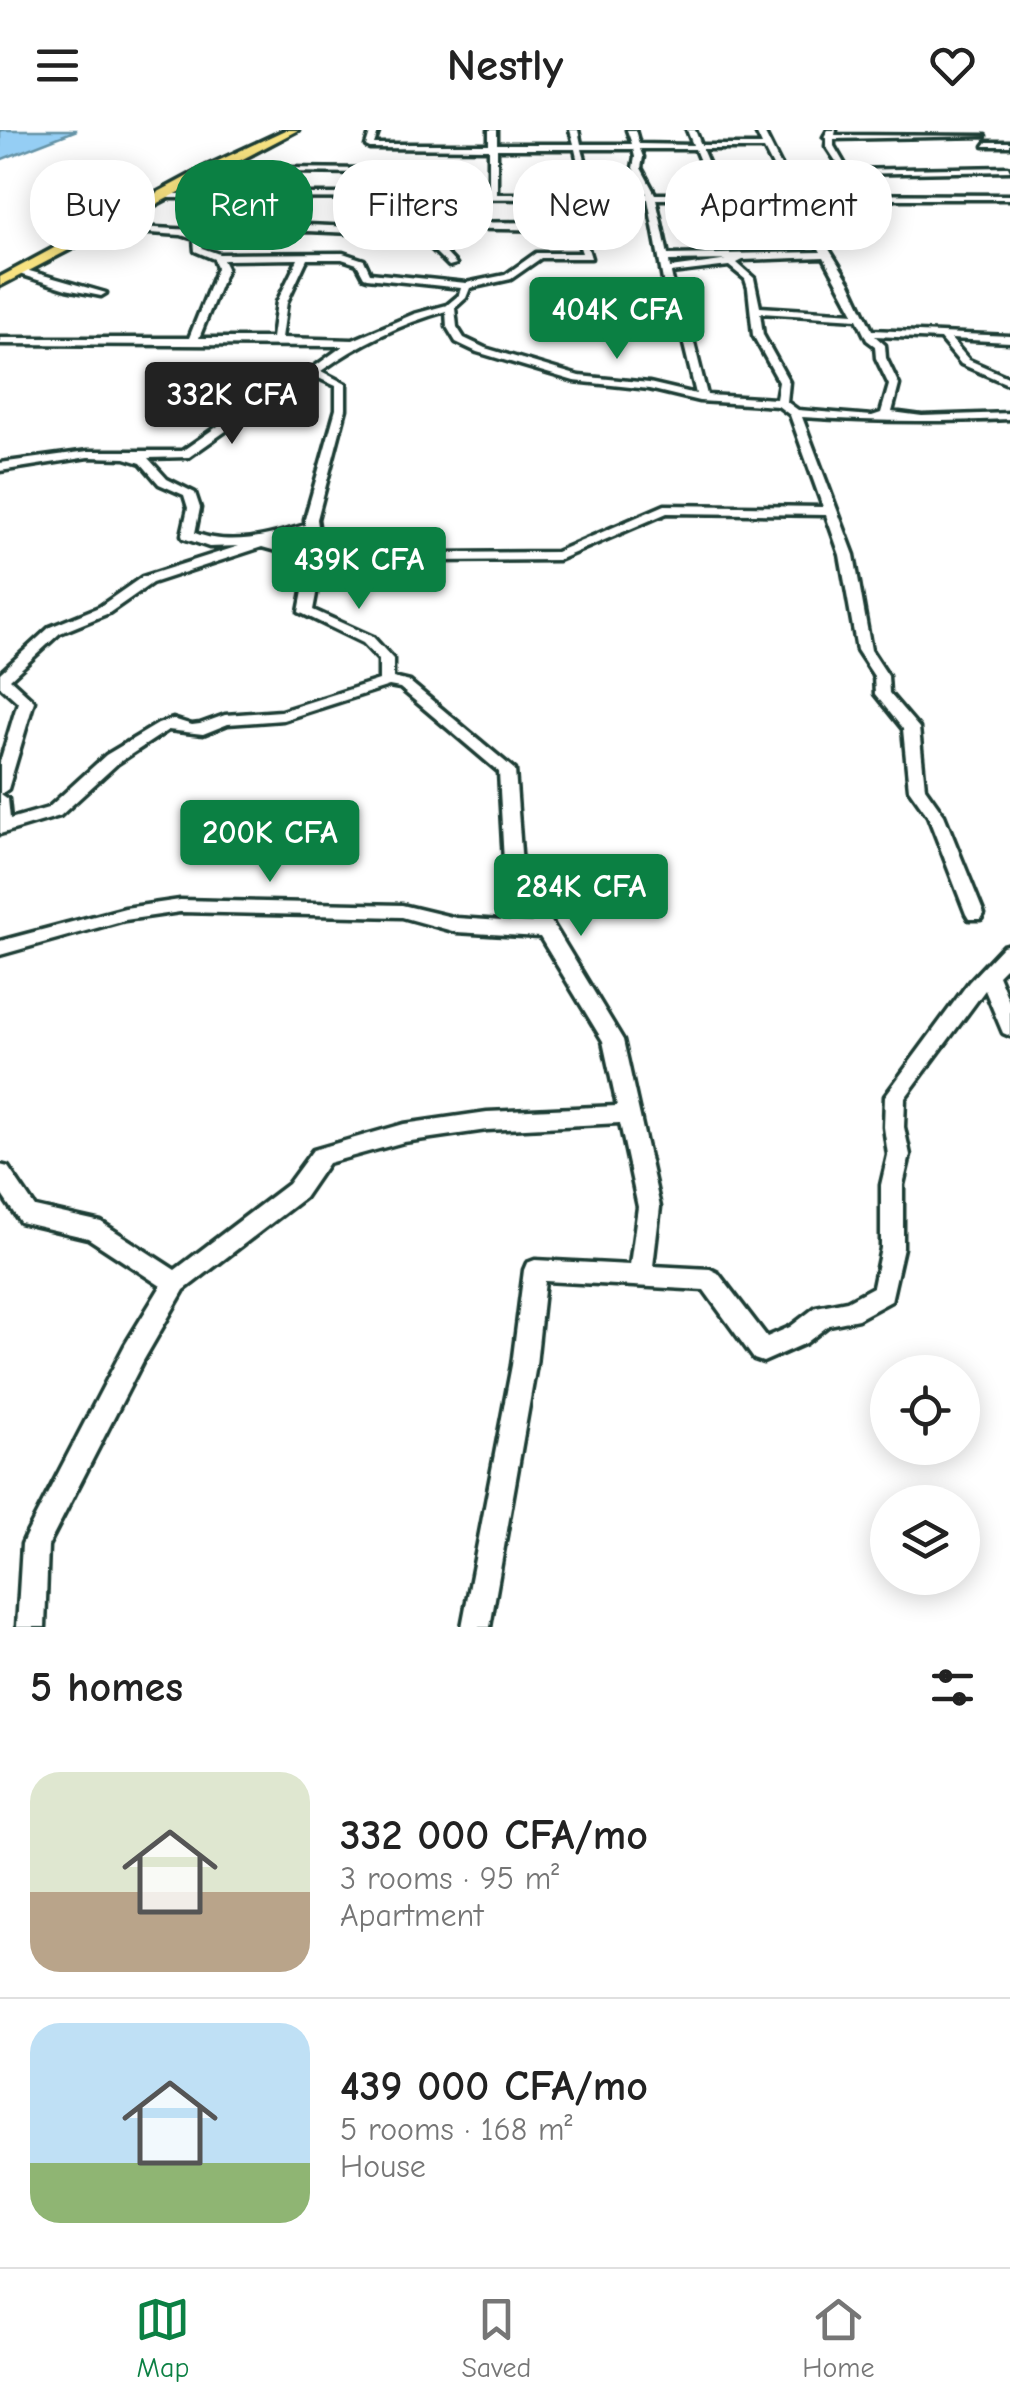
<!DOCTYPE html>
<meta charset="utf-8">
<style>
:root{--surface:#fff;--page:#f6f6f6;--text:#222;--muted:#767676;--line:#e0e0e0;--accent:#0b8043}
body{margin:0;font-family:"Comic Neue",sans-serif;background:var(--page);color:var(--text);height:100vh;display:flex;flex-direction:column;font-size:38px;white-space:nowrap}
*{box-sizing:border-box;margin:0}
p{font-size:32px;color:var(--muted)}
.icon{flex:none;width:55px;height:55px;fill:none;stroke:currentColor;stroke-width:2;stroke-linecap:round;stroke-linejoin:round}
.map{position:relative;height:1497px;overflow:hidden}
.panel{display:flex;flex-direction:column;background:var(--surface);flex:1}
.panel>*{flex:none}
.guide{position:absolute;left:30px;top:30px;width:950px;height:90px;display:flex;gap:20px}
.tools{position:absolute;left:870px;top:1225px;display:grid;gap:20px}
.tools a{display:grid;place-items:center;width:110px;height:110px;border-radius:50%;background:var(--surface);box-shadow:0 5px 25px #0003;font-size:50px}
.price{position:absolute;translate:-50% -85px;padding:0 22px;border-radius:10px;background:var(--accent);color:#fff;font-size:32px;line-height:65px;filter:drop-shadow(0 2px 5px #0008)}
.price::after{content:'';position:absolute;left:50%;top:60px;width:30px;height:22px;margin-left:-15px;background:inherit;clip-path:polygon(0 0,100% 0,50% 100%)}
.price.selected{background:#222;color:#fff}
ul{padding:0;list-style:none}
li{display:flex;align-items:center;gap:30px;height:250px;padding:0 30px}
li+li{border-top:2px solid var(--line)}
li span{display:grid;place-items:center;flex:none;width:280px;height:200px;border-radius:30px;color:#555}
li>.icon{margin-inline-start:auto}
span .icon{width:120px;height:120px;fill:#fffc;stroke-width:1}
li b{font-size:42px}
h2{display:flex;justify-content:space-between;align-items:center;height:120px;padding:0 30px;font-size:42px}
.chip{padding:0 35px;border-radius:40px;background:var(--surface);box-shadow:0 5px 25px #0003;font-size:35px;line-height:90px}
.chip.selected{background:var(--accent);color:#fff}
header{display:flex;justify-content:space-between;align-items:center;height:130px;padding:0 30px;background:var(--surface);font-size:45px;font-weight:700}
.dock{display:flex;justify-content:space-around;align-items:center;height:140px;border-top:2px solid var(--line);background:var(--surface);font-size:28px;color:var(--muted)}
.dock a{display:grid;justify-items:center;gap:5px}
.dock .selected{color:var(--accent)}
.map>svg:first-child{display:block}
.water{fill:#95cef4;stroke:#6694a7;stroke-width:2.5}
.lines{fill:none;stroke-linecap:round;stroke-linejoin:round}
.minor-casing{stroke:#1f3d34;stroke-width:7}
.highway-casing{stroke:#1f3d34;stroke-width:7}
.minor{fill:#fff;fill-rule:evenodd}
.highway{fill:#f7e281;fill-rule:evenodd}
</style>
<header><svg class="icon" aria-label="menu" viewBox="0 0 24 24"><path d="M4 6h16M4 12h16M4 18h16"/></svg>Nestly<svg class="icon" aria-label="heart" viewBox="0 0 24 24"><path d="M12 20l-8-8c-3-5 5-10 8-4 3-6 11-1 8 4z"/></svg></header>
<div class="map">
<svg width="1010" height="1497" viewBox="0 0 1010 1497">
<rect width="100%" height="100%" fill="#fff"/>
<filter id="ink" filterUnits="userSpaceOnUse"><feTurbulence type="fractalNoise" baseFrequency=".01" numOctaves="2"/><feDisplacementMap in="SourceGraphic" scale="20" xChannelSelector="R" yChannelSelector="G"/><feConvolveMatrix kernelMatrix="1 2 1 2 8 2 1 2 1" color-interpolation-filters="sRGB"/></filter>
<g filter="url(#ink)">
<path class="water" d="M0,0H77L0,30Z"/>
<g class="lines">
<defs>
<path id="minor" d="M371,0H379L374,14H489V0H497V14H574L570,0H578L581,14H632L627,0H635L639,14L693,15L687,0H695L701,15H762L755,0H763L795,64L1010,65V69H798L850,153L872,200L1010,206V212L951,209L969,230L1010,248V255L961,234L940,209L875,206L885,215L886,228L899,255L892,282L922,286L1010,283V289C940,292 872,292 802,287L854,425L871,520L888,546L889,563L919,598L925,658L944,685L984,784L981,789H969L966,784L928,686L909,659L903,599L875,564L874,546L857,520L840,425L826,385L667,383L558,430L322,432L313,480L373,507L393,529V548L410,552L515,640L523,750L554,796L623,910L660,1077L653,1136L710,1139L718,1143L767,1207L790,1197L816,1177L847,1171L873,1157L881,1118V1055L888,1025L884,997L885,966L969,852L1003,816L1010,814V833L998,845L1010,874V906L1003,903L985,860L905,968L904,997L910,1025L903,1055V1118L891,1171L858,1189L829,1195L806,1213L763,1232L754,1229L704,1160L545,1151L536,1235L490,1497H462L512,1235L524,1140L527,1133L535,1130L630,1135L638,1077L620,993L487,1000L404,1012L328,1033L304,1068L184,1160L143,1231L48,1416L45,1497H17L22,1414L26,1405L125,1215L161,1156L88,1108L20,1092L0,1062V1035L8,1037L35,1077L101,1092L175,1140L288,1054L313,1020L404,994L487,982L617,976L603,911L540,807L456,802L402,787L180,782L125,790L0,825V811L125,778L180,770L402,775L456,788L532,793L505,750L499,642L400,558L389,556L283,590L228,594L203,604L168,600L118,633L60,686L0,704V632L18,572L0,556V543L50,497L99,477L142,447L239,416L209,417L183,408L182,405L188,378L184,365L159,354L141,333L125,328L88,327L0,341V333L88,321H182L231,287L239,271L252,262L310,240L343,216L0,214V208H189L217,138L214,129L195,121L194,109L181,105L103,100L100,95L193,100L307,95L376,98L434,111L456,134L449,136L428,115L376,104L307,101L199,105L202,108V118L219,124L343,123L364,130L370,143L466,153L505,145L536,123H582L574,100L422,98L425,105L421,108L417,105L407,84L449,70L452,74L416,85L420,93L560,92L580,96L579,69L160,68L156,66L160,64H369L364,57V43L206,41L209,37L368,39L372,41V57L377,64H489V19L370,18L366,16ZM497,19H575L579,37V64H497ZM582,19H633L635,27L633,38L647,64H587V37ZM640,19H695L707,49L703,59L690,64H655L641,38L643,27ZM702,19H764L787,64H703L709,62L715,49ZM588,69H648L664,156L673,169L696,264L649,253L579,246L485,218L464,208L457,197L455,178L466,168L470,158L511,149L541,128H591L583,102L588,98ZM656,69H789L821,122L668,125ZM824,127L854,183L760,177L754,148L737,133L743,130ZM298,129L277,172L272,208H199L227,138L223,130ZM307,129H342L357,134L364,147L367,148L461,158L459,165L447,175L414,184L353,210L282,208L287,172ZM729,130L670,138L669,131L730,130ZM729,136L745,149L748,158L753,205L779,252L776,269L707,265L683,169L674,156L671,143ZM446,181L447,197L456,212L477,222L574,251L649,259L699,271L778,276L790,285L823,377L665,375L556,422L322,424L317,389L346,279V254L321,241C359,214 400,194 446,181ZM760,183L857,189L867,210L875,216L876,228L889,255L881,283L872,286L798,280L787,272L789,252L763,205ZM314,246L336,256V279L305,389V395C270,406 231,417 195,403L200,378L195,363L167,349L148,328L189,327L240,291L248,275L260,266ZM306,403L309,422L275,413ZM262,417L309,430L299,482L363,513L379,530V550L281,581L225,585L200,594L192,595L173,589L158,594L106,625L48,678L10,689L8,669L1,664L8,659L34,571L10,549L60,503L109,483L152,453Z
M828,0H836L835,5L985,6L834,9V16L848,40L1008,37L1010,41L850,44L855,52L851,54L826,16L827,9L824,7Z
M987,12H1010V16H984Z
M19,138L106,163L101,166L66,159L16,143Z"/>
<path id="highway" d="M285,0H298L0,156V147L205,37Z"/>
</defs>
<use href="#minor" class="minor-casing"/>
<use href="#highway" class="highway-casing"/>
<use href="#minor" class="minor"/>
<use href="#highway" class="highway"/>
</g>
</g>
</svg>
<div class="tools">
<a><svg class="icon" aria-label="locate" viewBox="0 0 24 24"><circle cx="12" cy="12" r="6"/><path d="M12 2v4M12 18v4M2 12h4M18 12h4"/></svg></a>
<a><svg class="icon" aria-label="layers" viewBox="0 0 24 24"><path d="M12 4l9 5-9 5-9-5zM3 14l9 5 9-5"/></svg></a>
</div>
<b class="price" style="left:617px;top:232px">404K CFA</b>
<b class="price selected" style="left:232px;top:317px">332K CFA</b>
<b class="price" style="left:359px;top:482px">439K CFA</b>
<b class="price" style="left:270px;top:755px">200K CFA</b>
<b class="price" style="left:581px;top:809px">284K CFA</b>
<div class="guide">
<a class="chip">Buy</a>
<a class="chip selected">Rent</a>
<a class="chip">Filters</a>
<a class="chip">New</a>
<a class="chip">Apartment</a>
</div>
</div>
<section class="panel">
<h2>5 homes<svg class="icon" aria-label="filters" viewBox="0 0 24 24"><path d="M4 7h16M4 17h16"/><circle cx="9" cy="7" r="2"/><circle cx="15" cy="17" r="2"/></svg></h2>
<ul>
<li><span style="background:linear-gradient(#dfe7d0 60%,#b9a48a 0)"><svg class="icon" aria-label="home" viewBox="0 0 24 24"><path d="M3 11l9-7 9 7M6 9v11h12V9"/></svg></span><div><b>332 000 CFA/mo</b><p>3 rooms · 95 m²</p><p>Apartment</p></div></li>
<li><span style="background:linear-gradient(#bfe0f5 70%,#8fb573 0)"><svg class="icon" aria-label="home" viewBox="0 0 24 24"><path d="M3 11l9-7 9 7M6 9v11h12V9"/></svg></span><div><b>439 000 CFA/mo</b><p>5 rooms · 168 m²</p><p>House</p></div></li>
</ul>
</section>
<nav class="dock">
<a class="selected"><svg class="icon" aria-label="map" viewBox="0 0 24 24"><path d="M3 6l6-2 6 2 6-2v14l-6 2-6-2-6 2zM9 4v14M15 6v14"/></svg>Map</a>
<a><svg class="icon" aria-label="saved" viewBox="0 0 24 24"><path d="M7 4h10v16l-5-4-5 4z"/></svg>Saved</a>
<a><svg class="icon" aria-label="home" viewBox="0 0 24 24"><path d="M3 11l9-7 9 7M6 9v11h12V9"/></svg>Home</a>
</nav>
